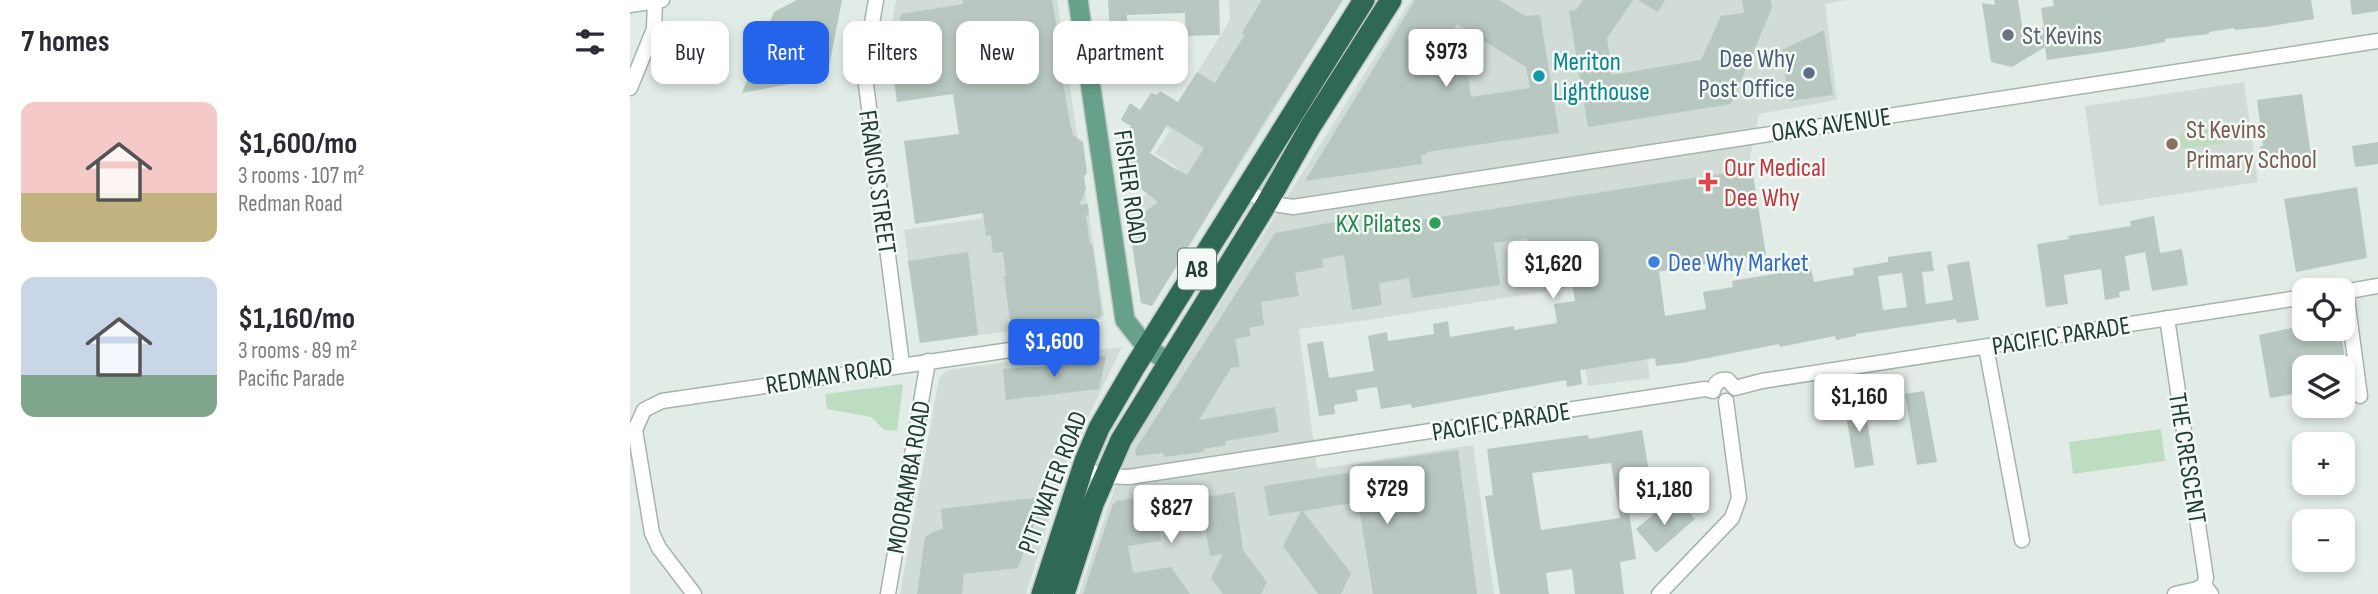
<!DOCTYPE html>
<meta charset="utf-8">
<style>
:root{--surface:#fff;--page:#f2f2f3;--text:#2b2b33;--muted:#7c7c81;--accent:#2563eb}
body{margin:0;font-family:"Sofia Sans Condensed",sans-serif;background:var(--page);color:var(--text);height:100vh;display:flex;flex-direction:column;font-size:26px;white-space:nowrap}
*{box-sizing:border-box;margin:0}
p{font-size:23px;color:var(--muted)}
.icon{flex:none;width:38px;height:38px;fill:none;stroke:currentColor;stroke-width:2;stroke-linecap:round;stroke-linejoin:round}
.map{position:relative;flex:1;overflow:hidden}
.details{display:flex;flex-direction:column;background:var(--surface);width:630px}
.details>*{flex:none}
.hud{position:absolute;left:21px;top:21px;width:665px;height:63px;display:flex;gap:14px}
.controls{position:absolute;left:1662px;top:278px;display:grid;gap:14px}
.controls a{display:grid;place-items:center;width:63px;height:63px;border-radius:14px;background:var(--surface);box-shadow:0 4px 10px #0003;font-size:35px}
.price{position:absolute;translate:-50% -60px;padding:0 16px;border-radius:7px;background:#fff;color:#222;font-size:23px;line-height:46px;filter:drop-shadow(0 2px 4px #0008)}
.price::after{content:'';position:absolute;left:50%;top:42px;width:21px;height:16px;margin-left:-10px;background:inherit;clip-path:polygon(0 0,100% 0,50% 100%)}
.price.on{background:var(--accent);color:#fff}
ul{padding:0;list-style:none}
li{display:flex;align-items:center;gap:21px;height:175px;padding:0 21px}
li span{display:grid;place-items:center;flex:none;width:196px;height:140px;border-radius:14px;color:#555}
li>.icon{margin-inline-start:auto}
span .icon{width:84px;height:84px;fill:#fffc;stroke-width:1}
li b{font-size:30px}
h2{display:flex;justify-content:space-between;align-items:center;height:84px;padding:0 21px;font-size:30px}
.tag{padding:0 24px;border-radius:14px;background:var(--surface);box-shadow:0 4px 10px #0003;font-size:24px;line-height:63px}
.tag.on{background:var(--accent);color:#fff}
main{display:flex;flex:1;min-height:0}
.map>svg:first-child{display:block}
.built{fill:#d0dcd5}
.green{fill:#bcddbf}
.building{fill:#b8c7bf;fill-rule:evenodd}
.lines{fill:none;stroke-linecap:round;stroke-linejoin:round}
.minor-casing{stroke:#a5b4ac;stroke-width:17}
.major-casing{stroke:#c1c9c6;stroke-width:22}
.highway-casing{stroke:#c1c9c6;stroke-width:24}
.minor{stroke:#fff;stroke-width:14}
.major{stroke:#68a189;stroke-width:19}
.highway{stroke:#2f6854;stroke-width:21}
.worship-dot{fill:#6b7280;stroke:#f3f9f5;stroke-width:2.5}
.service-dot{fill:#5c6f8a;stroke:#f3f9f5;stroke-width:2.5}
.culture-dot{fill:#0f9aa8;stroke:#f3f9f5;stroke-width:2.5}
.education-dot{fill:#8d6e63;stroke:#f3f9f5;stroke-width:2.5}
.health-dot{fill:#e0444e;stroke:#f3f9f5;stroke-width:2.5}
.leisure-dot{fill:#2e9e5b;stroke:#f3f9f5;stroke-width:2.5}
.shop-dot{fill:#3f7fe0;stroke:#f3f9f5;stroke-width:2.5}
.labels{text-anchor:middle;stroke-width:5;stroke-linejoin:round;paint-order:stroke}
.shield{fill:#f3f9f5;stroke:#61756c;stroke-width:2}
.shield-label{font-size:24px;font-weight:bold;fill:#233d32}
.worship-label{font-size:26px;fill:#5b616d;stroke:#f3f9f5;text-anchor:start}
.service-label{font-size:26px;fill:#4e5e75;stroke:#f3f9f5;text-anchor:end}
.culture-label{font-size:26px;fill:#0d838f;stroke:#f3f9f5;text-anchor:start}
.street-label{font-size:26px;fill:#233d32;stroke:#f3f9f5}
.education-label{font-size:26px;fill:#785e54;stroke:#f3f9f5;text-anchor:start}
.health-label{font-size:26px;fill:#be3a42;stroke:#f3f9f5;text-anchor:start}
.leisure-label{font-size:26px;fill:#27864d;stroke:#f3f9f5;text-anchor:end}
.shop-label{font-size:26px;fill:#366cbe;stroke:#f3f9f5;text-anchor:start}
</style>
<main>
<section class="details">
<h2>7 homes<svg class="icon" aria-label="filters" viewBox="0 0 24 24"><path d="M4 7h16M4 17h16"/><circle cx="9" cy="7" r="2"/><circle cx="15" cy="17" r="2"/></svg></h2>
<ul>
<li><span style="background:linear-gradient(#f6c9c9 65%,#c2b280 0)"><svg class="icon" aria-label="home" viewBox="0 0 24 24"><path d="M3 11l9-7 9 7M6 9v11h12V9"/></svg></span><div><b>$1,600/mo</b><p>3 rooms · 107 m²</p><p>Redman Road</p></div></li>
<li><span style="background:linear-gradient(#c9d6e8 70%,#7fa58c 0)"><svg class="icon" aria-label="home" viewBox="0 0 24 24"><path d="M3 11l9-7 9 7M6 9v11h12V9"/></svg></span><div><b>$1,160/mo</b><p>3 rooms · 89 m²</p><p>Pacific Parade</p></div></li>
</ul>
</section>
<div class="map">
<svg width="1748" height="594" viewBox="0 0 1748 594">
<rect width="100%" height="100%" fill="#e2ece6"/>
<path class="built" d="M266,0H427L474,315L471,319L290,343L274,230L353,218L344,156L352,126L328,130L325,106L343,65L252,78Z
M599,0H685L705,12L522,306L511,303L497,210L548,168L525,153L540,130L534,126L600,20Z
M781,0H1216L1195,4L1207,100L1129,114L1120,157L1136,255L1004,276L1020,378L958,386L943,287L738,320L669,329L687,469L843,445L864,594H449L497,452Z
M1614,82L1628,182L1469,206L1455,106Z
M492,347L438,458L396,594H270L309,378L317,370Z"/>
<path class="green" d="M1592,127L1594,143L1552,149L1550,134Z
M273,384L267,431L254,430L241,417L197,409L195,394Z
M1531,429L1535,461L1443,474L1439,442Z"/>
<path class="building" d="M167,0H212L197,77L112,93L144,12Z
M333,0H422L426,23L428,31H431L433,42L430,43L431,48L427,49L440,123L443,135L453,142L457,173L454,176L456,189L449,205L458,204L459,215H456L460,245L462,244L465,263L472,314L469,318L381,328L374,276H376L373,252L363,253L361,235L356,236L353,213L285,224L274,141L329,134L323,94L267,102L262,66L271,14L333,4Z
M478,0H589L590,35L556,36L555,13L497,15L498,42L480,34Z
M632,0H713L633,124L522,306L511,303L499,224L528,202L499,180L503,174L497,170L494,147L499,139L494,136L501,126L491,120L500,103L510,110L521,93L527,95L530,91L548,102L567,72L585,83L615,34H611ZM537,125L574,148L557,175L553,172L552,173L520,153Z
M785,0H869L895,16L910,15L929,133L797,152V154L791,155L792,164L675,181ZM827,24L896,67L900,88L841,97L836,62L822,64L821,58L803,61Z
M953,0H1003L977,38L982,75L1071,60L1091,16L1114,13L1112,0H1141L1142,8L1101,104L958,127L939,11L946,10Z
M1008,0H1035L1028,12Z
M1364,0H1388L1393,31L1414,28L1411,8L1424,6L1423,0H1681L1684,19L1635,27L1605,30L1604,28L1579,32V34L1535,39V42L1501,48L1417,60L1415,47L1382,67L1361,62L1352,3L1365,5Z
M1720,0H1748V11L1722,15Z
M1194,30L1203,95L1159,101L1152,50Z
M1672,94L1682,161L1633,168L1630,146H1633L1627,100Z
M1748,142V164L1725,167L1722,146Z
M1122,169L1136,255L1029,271L1035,316L1076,309L1073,292L1103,287L1102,281L1181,268L1184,282L1224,275L1223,268L1258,262V257L1301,251L1304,271L1292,272L1296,304L1323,300L1317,265L1339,261L1349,320L1327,323L1326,319L1226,334V336L1206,340L1205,336L1150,347L1149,344L1052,363L1026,366L1025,358L950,370L952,384L937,387L936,380L782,408L781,404L751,409L747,387L726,390L728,401L704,405L705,414L689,416L677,344L693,341L699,378L744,371L738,336L757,332L758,341L804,334L803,324L818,321L820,337L884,326V330L927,323L924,304L945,301L941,274L934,275L932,258L901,263L897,238L864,243L870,285L782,298L779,278L749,283L752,305L722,310L714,255L692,259L694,267L665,273L669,296L631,302L634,325L619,328L621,336L605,339L610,367L601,368L569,420L645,407L649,432L595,441L596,445L573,449L574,452L534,457L533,453L506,456L505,450L645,233L704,222L706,233ZM1272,273L1277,307L1253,310L1248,276Z
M1727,187L1737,258L1666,272L1654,199Z
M1524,216L1530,253L1552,249L1558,285L1522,291L1515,252L1495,256L1500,290L1489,292L1490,297L1475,300L1471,269L1434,275L1438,304L1416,307L1407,244L1439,239L1438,236L1501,226L1500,221Z
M338,252L348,335L290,343L278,261Z
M1675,325V329H1711L1716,368H1675V392L1640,398L1629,335Z
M476,356L469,389L376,400L373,369L437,365L441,360Z
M1294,391L1307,462L1287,465L1275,394Z
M1234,400L1244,465L1225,468L1214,403Z
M1012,430L1023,495L997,499L1006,559L990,562L994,594H945L942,569L916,573L919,594H870L855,496L863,495L857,449L958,435L959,439ZM981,463L990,518L911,530L902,473Z
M828,450L847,594H743L728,502L673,511L721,573L711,594H688L653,546L671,511L639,516L634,486L723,472L722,465Z
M569,488L571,498L605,492L613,550L637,582L631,594H593L581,578L593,554L580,556L573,513L539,518L541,530L530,531L531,541L498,546L503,573L541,567L560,594H453L483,504L487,501Z
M412,497L414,518L406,519L388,568L334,574L332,594H287L295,537L303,532L313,529L311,509Z
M1054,507L1065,519L1026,553L1006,529L1031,508L1036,514L1043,508L1047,513Z"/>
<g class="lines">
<defs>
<path id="minor" d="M246,0L234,69L272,364
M0,5L32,0
M0,88L24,29L25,1
M616,190L637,203L663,207L1748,41
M1716,291L1730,396
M1713,292L1748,286
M1537,318L1576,578L1574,585L1581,594
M1356,347L1392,540
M1105,388L1132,381L1675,297
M1083,391C1085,382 1090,379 1098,380L1105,388
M452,468L474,476L499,477L1075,389L1083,391
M64,594L29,548L22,533L5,430L14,410L32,401L387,349
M258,594L298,361
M1029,594L1102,518L1109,498L1096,401
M1545,594L1567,589L1574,585"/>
<path id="major" d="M448,0L495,320L517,348L539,362"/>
<path id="highway" d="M412,594L455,461L469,428L504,368L734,0
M434,594L463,504L491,440L637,203L680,127L761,0"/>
</defs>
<use href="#minor" class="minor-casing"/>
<use href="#major" class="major-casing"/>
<use href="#highway" class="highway-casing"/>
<use href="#minor" class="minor"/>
<use href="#major" class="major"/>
<use href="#highway" class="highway"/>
</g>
<circle class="worship-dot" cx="1378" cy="35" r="7"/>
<circle class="service-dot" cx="1179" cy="73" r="7"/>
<circle class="culture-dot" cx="909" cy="76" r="7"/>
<circle class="education-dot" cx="1542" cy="144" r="7"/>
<path class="health-dot" d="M1074.5 171.5h7v7h7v7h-7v7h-7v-7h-7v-7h7z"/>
<circle class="leisure-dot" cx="805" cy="223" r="7"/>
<circle class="shop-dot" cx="1024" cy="262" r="7"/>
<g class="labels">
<rect class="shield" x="548" y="248.5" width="38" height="41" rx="5"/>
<g class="shield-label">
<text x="567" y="277">A8</text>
</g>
<g class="worship-label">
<text x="1392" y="44">St Kevins</text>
</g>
<g class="service-label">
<text x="1165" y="67">Dee Why<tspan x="1165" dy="30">Post Office</tspan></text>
</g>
<g class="culture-label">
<text x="923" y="70">Meriton<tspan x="923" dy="30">Lighthouse</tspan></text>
</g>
<g class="street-label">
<text transform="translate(1201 124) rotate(-8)" y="9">OAKS AVENUE</text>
<text transform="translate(248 182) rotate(82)" y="9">FRANCIS STREET</text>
<text transform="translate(501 187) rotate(82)" y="9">FISHER ROAD</text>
<text transform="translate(1431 335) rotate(-9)" y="9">PACIFIC PARADE</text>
<text transform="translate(199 375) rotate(-9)" y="9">REDMAN ROAD</text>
<text transform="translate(871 421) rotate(-9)" y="9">PACIFIC PARADE</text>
<text transform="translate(1558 458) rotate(81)" y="9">THE CRESCENT</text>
<text transform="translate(278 477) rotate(-80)" y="9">MOORAMBA ROAD</text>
<text transform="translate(422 482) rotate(-69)" y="9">PITTWATER ROAD</text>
</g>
<g class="education-label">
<text x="1556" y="138">St Kevins<tspan x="1556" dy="30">Primary School</tspan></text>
</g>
<g class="health-label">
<text x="1094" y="176">Our Medical<tspan x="1094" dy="30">Dee Why</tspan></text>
</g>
<g class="leisure-label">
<text x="791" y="232">KX Pilates</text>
</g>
<g class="shop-label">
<text x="1038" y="271">Dee Why Market</text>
</g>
</g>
</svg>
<div class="controls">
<a><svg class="icon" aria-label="locate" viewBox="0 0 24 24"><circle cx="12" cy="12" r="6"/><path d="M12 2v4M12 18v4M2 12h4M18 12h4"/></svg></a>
<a><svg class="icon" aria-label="layers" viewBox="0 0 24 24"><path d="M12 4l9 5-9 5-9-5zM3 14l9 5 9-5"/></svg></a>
<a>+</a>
<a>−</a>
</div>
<b class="price" style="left:816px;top:89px">$973</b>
<b class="price" style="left:923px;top:301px">$1,620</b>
<b class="price on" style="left:424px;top:379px">$1,600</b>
<b class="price" style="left:1229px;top:434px">$1,160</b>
<b class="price" style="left:757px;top:526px">$729</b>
<b class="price" style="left:1034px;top:527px">$1,180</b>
<b class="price" style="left:541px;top:545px">$827</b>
<div class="hud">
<a class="tag">Buy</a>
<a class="tag on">Rent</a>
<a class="tag">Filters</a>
<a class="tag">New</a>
<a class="tag">Apartment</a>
</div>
</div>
</main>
